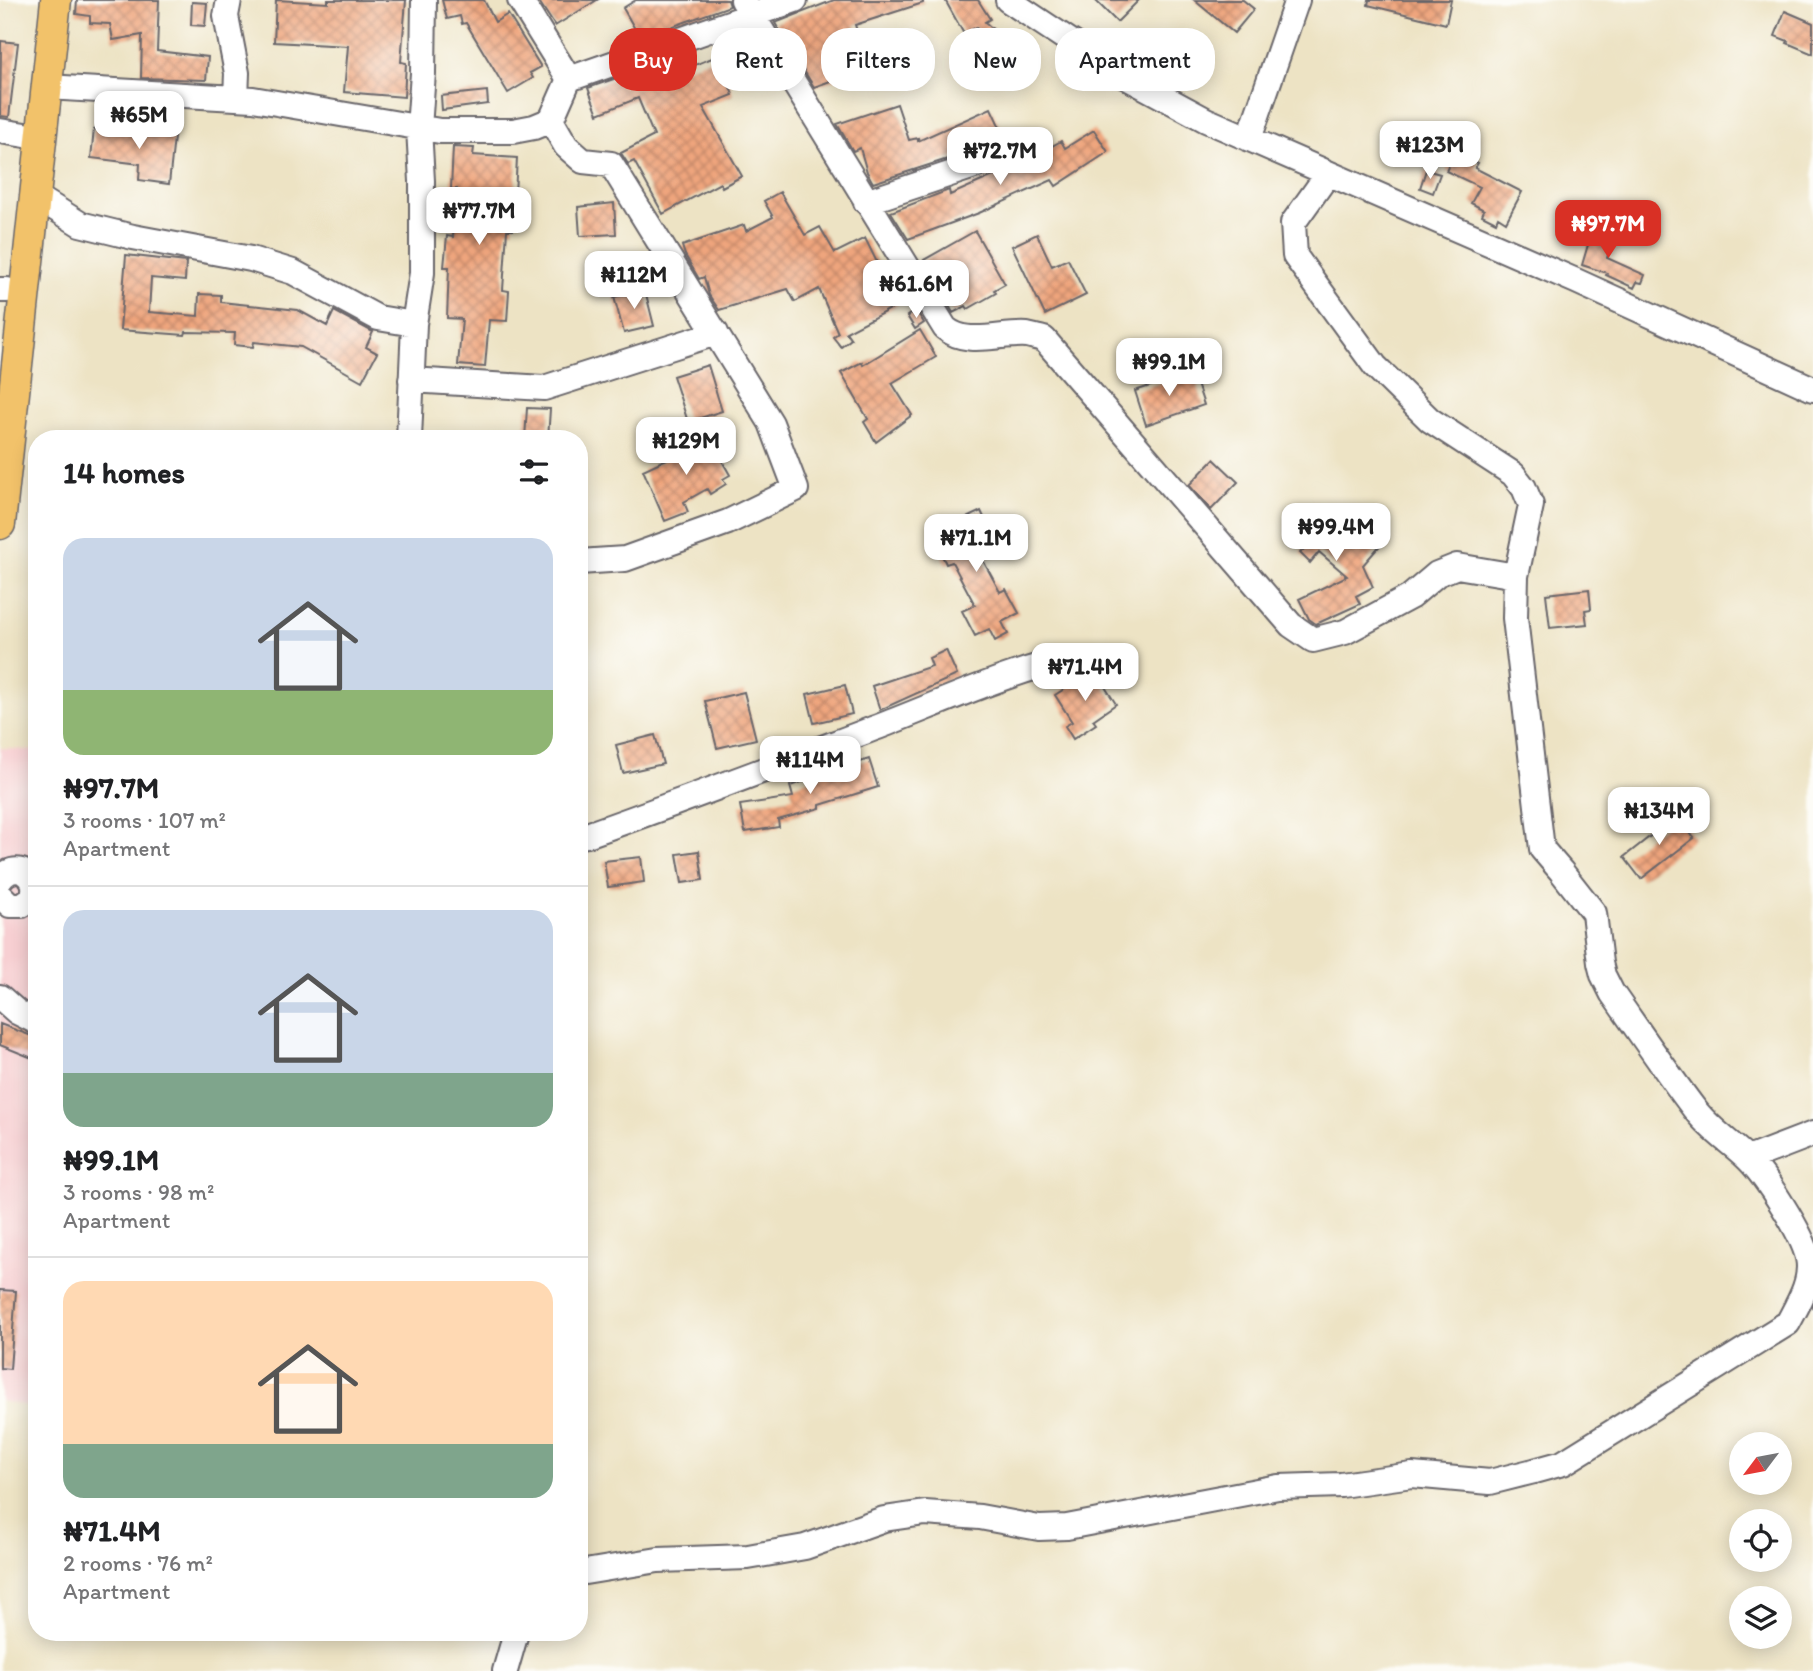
<!DOCTYPE html>
<meta charset="utf-8">
<style>
:root{--surface:#fff;--page:#f2f2f2;--text:#202124;--muted:#757577;--line:#e0e0e0;--accent:#d93025}
body{margin:0;font-family:Itim,sans-serif;background:var(--page);color:var(--text);height:100vh;display:flex;flex-direction:column;font-size:26px;white-space:nowrap}
*{box-sizing:border-box;margin:0}
p{font-size:23px;color:var(--muted)}
.icon{flex:none;width:38px;height:38px;fill:none;stroke:currentColor;stroke-width:2;stroke-linecap:round;stroke-linejoin:round}
.map{position:relative;flex:1;overflow:hidden}
.drawer{position:absolute;left:28px;top:430px;width:560px;height:1211px;display:flex;flex-direction:column;background:var(--surface);border-radius:28px;box-shadow:0 4px 18px #0003}
.drawer>*{flex:none}
.hud{position:absolute;left:609px;top:28px;width:665px;height:63px;display:flex;gap:14px}
.needle{width:46px;rotate:238deg}
.buttons{position:absolute;left:1729px;top:1432px;display:grid;gap:14px}
.buttons a{display:grid;place-items:center;width:63px;height:63px;border-radius:50%;background:var(--surface);box-shadow:0 4px 18px #0003;font-size:35px}
.price{position:absolute;translate:-50% -60px;padding:0 16px;border-radius:14px;background:#fff;color:#222;font-size:23px;line-height:46px;filter:drop-shadow(0 2px 4px #0008)}
.price::after{content:'';position:absolute;left:50%;top:42px;width:21px;height:16px;margin-left:-10px;background:inherit;clip-path:polygon(0 0,100% 0,50% 100%)}
.price.current{background:var(--accent);color:#fff}
ul{padding:0;list-style:none}
li{display:grid;align-content:center;gap:14px;height:371px;padding:0 35px}
li+li{border-top:2px solid var(--line)}
li span{display:grid;place-items:center;height:217px;border-radius:21px;color:#555}
li>.icon{margin-inline-start:auto}
span .icon{width:126px;height:126px;fill:#fffc;stroke-width:1}
li b{font-size:30px}
h2{display:flex;justify-content:space-between;align-items:center;height:84px;padding:0 35px;font-size:30px}
.tag{padding:0 24px;border-radius:28px;background:var(--surface);box-shadow:0 4px 18px #0003;font-size:24px;line-height:63px}
.tag.current{background:var(--accent);color:#fff}
.map>svg:first-child{display:block}
.built{fill:#f7cfd2}
.building{fill:url(#building-cross-hatch)}
.lines{fill:none;stroke-linecap:round;stroke-linejoin:round}
.minor-casing{stroke:#69666b;stroke-width:28}
.major-casing{stroke:#69666b;stroke-width:33}
.minor{stroke:#fff;stroke-width:24}
.major{stroke:#f2c26a;stroke-width:30}
</style>
<div class="map">
<svg width="1813" height="1671" viewBox="0 0 1813 1671">
<defs>
<pattern id="building-cross-hatch" width="8" height="8" patternUnits="userSpaceOnUse" patternTransform="scale(1.75)"><rect width="8" height="8" fill="#efa57d"/><path d="M0 0l8 8M0 8l8-8" fill="none" stroke="#c18668"/></pattern>
</defs>
<rect width="100%" height="100%" fill="#fdfcf7"/>
<filter id="ink" filterUnits="userSpaceOnUse"><feTurbulence type="fractalNoise" baseFrequency=".0143" numOctaves="2"/><feDisplacementMap in="SourceGraphic" scale="14" xChannelSelector="R" yChannelSelector="G"/><feConvolveMatrix kernelMatrix="1 2 1 2 8 2 1 2 1" color-interpolation-filters="sRGB"/></filter>
<filter id="wash" filterUnits="userSpaceOnUse"><feTurbulence type="fractalNoise" baseFrequency=".00686" numOctaves="4" result="noise"/><feDisplacementMap in="SourceGraphic" scale="28" xChannelSelector="R" yChannelSelector="G"/><feGaussianBlur stdDeviation="1.57" result="paint"/><feColorMatrix in="noise" values="0 0 0 0 0 0 0 0 0 0 0 0 0 0 0 0 0 1.4 0 .05"/><feComposite in="paint" operator="in"/></filter>
<g filter="url(#wash)">
<rect width="100%" height="100%" fill="#ede3c4"/>
<path class="built" d="M0,748L37,751V1408L0,1401Z"/>
<g id="blocks">
<path class="building" d="M77,0H159L157,51L208,57L206,80L141,78L142,35L113,40L110,24L90,23V16L76,14Z
M276,0L328,3V0H406L401,62L406,63L404,97L344,92L348,46L274,42Z
M442,0H484L495,22L508,14L541,67L530,73L533,78L508,93L466,23L462,24L460,16L447,19Z
M538,0H597L555,26Z
M636,0H728L730,6L640,38L623,8Z
M834,0H923V3L855,25L869,67L814,87L801,66L796,51L793,53L775,23Z
M945,0H978L990,19L985,22L1007,42L1014,35L1027,46L1021,53L1027,59L1012,76L986,54L990,50L976,27L964,34Z
M1095,0H1139L1117,22Z
M1194,0H1243L1254,9L1234,33Z
M1369,0H1451L1446,24L1368,5Z
M192,2L207,3L205,26L191,25Z
M1785,11L1813,23V54L1787,43L1788,41L1775,36Z
M1,41L18,43L9,117L0,116Z
M679,56L685,69L717,56L722,69L731,65L737,81L729,84L733,95L703,107L742,176L722,187L720,183L663,214L634,161L628,164L621,153L654,136L638,98L598,114L588,88Z
M487,91L488,104L442,110L441,96Z
M897,104L909,140L918,138V141L991,108L1004,136L960,155L873,183L867,172L860,148L853,151L837,124Z
M145,124L175,128L169,184L139,180L140,164L91,158L94,129L144,135Z
M1094,130L1108,152L1056,186L1052,180L979,213L908,239L891,212L949,190L950,195L1041,155L1040,153L1061,141L1065,148Z
M453,147L474,148L473,155L517,158L513,230H507L503,290L509,291L507,321L489,320L485,367L458,365L462,319L447,318L449,267H444L447,236L453,237L457,189H451Z
M1455,152L1478,163L1475,168L1522,192L1506,222L1498,217L1496,222L1482,215L1484,210L1471,203L1480,187L1446,171Z
M1426,170L1440,174L1433,193L1420,188Z
M780,192L805,235L820,227L835,253L865,238L898,305L846,332L851,339L841,347L833,337L838,333L819,289L795,302L788,289L719,310L709,295L704,277L699,279L685,255L682,246L744,225L746,231L773,217L764,201Z
M614,203L616,234L580,236L578,207Z
M1593,228L1614,235L1607,258L1645,275L1642,283L1637,282L1634,288L1606,275L1607,273L1582,265Z
M975,231L1005,284L994,290L996,293L968,309L966,306L953,313L924,260Z
M1037,234L1052,266L1068,259L1086,295L1045,315L1012,246Z
M126,255L186,262L185,281L151,278L149,312L198,316L199,294L221,295V302L298,310L327,326L334,311L373,332L366,347L377,353L362,381L301,347L254,342L253,347L234,345L235,333L186,332L185,335L120,330Z
M645,290L654,326L624,333L614,297Z
M916,310L924,323L915,329L907,316Z
M920,330L936,357L892,383L912,415L876,442L864,422L868,419L841,373L862,362L863,365Z
M708,365L722,411L688,422L673,376Z
M1193,372L1204,405L1146,425L1135,391Z
M527,408L550,409L548,439H525Z
M708,436L730,475L723,479L726,484L710,494L707,489L684,502L688,512L665,521L643,470L671,457Z
M1214,459L1238,482L1211,510L1189,485Z
M1319,506L1330,517L1335,512L1362,536L1369,529L1383,542L1363,565L1373,587L1356,596L1360,604L1316,624L1309,619L1299,599L1347,576L1319,552L1310,563L1300,553L1305,548L1292,536Z
M981,511L995,541L980,548L982,551L979,553L1000,592L1006,589L1019,613L1002,622L1008,634L995,641L989,629L975,636L962,611L975,605L952,562L946,564L932,534Z
M1589,589L1591,609L1585,610L1587,624L1550,628L1546,594Z
M946,650L957,675L880,710L872,686L932,666L929,658Z
M1094,670L1116,704L1093,720L1096,724L1073,739L1065,726L1072,722L1055,695Z
M845,685L852,714L814,723L807,694Z
M744,692L756,739L717,748L705,701Z
M655,735L663,764L623,773L616,745Z
M869,759L878,787L820,805V808L778,820L779,827L745,832L740,805L793,797L790,786Z
M1676,816L1694,838L1641,879L1624,857Z
M699,851L703,880L682,883L677,854Z
M641,857L644,882L608,887L604,861Z
M0,1024L37,1038V1060L0,1045Z
M0,1290L16,1291L10,1369L0,1368Z"/>
</g>
</g>
<g filter="url(#ink)">
<use href="#blocks" fill-opacity="0" stroke="#69666b" stroke-width="2"/>
<g class="lines">
<defs>
<path id="minor" d="M229,0L226,16L237,73L236,98
M520,0L569,79
M743,0L945,328C967,347 1000,333 1027,335C1032,336 1038,338 1044,339L1291,625L1313,640L1345,632L1410,597L1437,574L1457,566L1516,576
M1008,0L1115,71L1206,120L1576,281L1813,389
M47,87L253,99L440,131H513L534,127L551,120L569,79L795,0
M551,120L566,146L583,161L611,164L771,423L796,489L728,522L625,559L579,562
M0,131L25,135
M1249,139L1297,0
M34,195L80,224L133,237L251,259L293,272L378,318L414,324
M866,202L977,165
M0,290H7
M411,380L544,388L716,333
M409,439L414,324L422,273V181L419,128L423,73L424,0
M579,836L587,835C686,800 785,762 883,725C937,704 988,681 1043,665
M0,880C14,859 42,875 32,898L22,905H10L0,895
M0,997L17,1012L37,1022
M1748,1159L1813,1134
M579,1573L658,1560L748,1557L805,1547L884,1519L925,1513L980,1517L1039,1528L1067,1527L1278,1487L1341,1485L1412,1475L1490,1482L1534,1471L1563,1463L1788,1323C1798,1304 1813,1280 1808,1258C1803,1234 1765,1175 1747,1158C1730,1142 1711,1130 1696,1111C1667,1073 1640,1033 1612,993L1603,975L1600,963L1594,913L1561,871L1542,849L1515,618L1516,576L1531,505L1524,488L1513,474L1430,420L1375,366L1295,256L1293,223L1328,174
M505,1671L516,1633"/>
<path id="major" d="M0,524L56,0"/>
</defs>
<use href="#minor" class="minor-casing"/>
<use href="#major" class="major-casing"/>
<use href="#minor" class="minor"/>
<use href="#major" class="major"/>
</g>
</g>
</svg>
<div class="buttons">
<a><svg class="needle" viewBox="-14 -14 28 28"><path d="M0-13l5 13h-10z" fill="#e53935"/><path d="M0 13l5-13h-10z" fill="#757577"/></svg></a>
<a><svg class="icon" aria-label="locate" viewBox="0 0 24 24"><circle cx="12" cy="12" r="6"/><path d="M12 2v4M12 18v4M2 12h4M18 12h4"/></svg></a>
<a><svg class="icon" aria-label="layers" viewBox="0 0 24 24"><path d="M12 4l9 5-9 5-9-5zM3 14l9 5 9-5"/></svg></a>
</div>
<b class="price" style="left:139px;top:151px">₦65M</b>
<b class="price" style="left:1430px;top:181px">₦123M</b>
<b class="price" style="left:1000px;top:187px">₦72.7M</b>
<b class="price" style="left:479px;top:247px">₦77.7M</b>
<b class="price current" style="left:1608px;top:260px">₦97.7M</b>
<b class="price" style="left:634px;top:311px">₦112M</b>
<b class="price" style="left:916px;top:320px">₦61.6M</b>
<b class="price" style="left:1169px;top:398px">₦99.1M</b>
<b class="price" style="left:686px;top:477px">₦129M</b>
<b class="price" style="left:1336px;top:563px">₦99.4M</b>
<b class="price" style="left:976px;top:574px">₦71.1M</b>
<b class="price" style="left:1085px;top:703px">₦71.4M</b>
<b class="price" style="left:810px;top:796px">₦114M</b>
<b class="price" style="left:1659px;top:847px">₦134M</b>
<div class="hud">
<a class="tag current">Buy</a>
<a class="tag">Rent</a>
<a class="tag">Filters</a>
<a class="tag">New</a>
<a class="tag">Apartment</a>
</div>
<section class="drawer">
<h2>14 homes<svg class="icon" aria-label="filters" viewBox="0 0 24 24"><path d="M4 7h16M4 17h16"/><circle cx="9" cy="7" r="2"/><circle cx="15" cy="17" r="2"/></svg></h2>
<ul>
<li><span style="background:linear-gradient(#c9d6e8 70%,#8fb573 0)"><svg class="icon" aria-label="home" viewBox="0 0 24 24"><path d="M3 11l9-7 9 7M6 9v11h12V9"/></svg></span><div><b>₦97.7M</b><p>3 rooms · 107 m²</p><p>Apartment</p></div></li>
<li><span style="background:linear-gradient(#c9d6e8 75%,#7fa58c 0)"><svg class="icon" aria-label="home" viewBox="0 0 24 24"><path d="M3 11l9-7 9 7M6 9v11h12V9"/></svg></span><div><b>₦99.1M</b><p>3 rooms · 98 m²</p><p>Apartment</p></div></li>
<li><span style="background:linear-gradient(#ffd9b3 75%,#7fa58c 0)"><svg class="icon" aria-label="home" viewBox="0 0 24 24"><path d="M3 11l9-7 9 7M6 9v11h12V9"/></svg></span><div><b>₦71.4M</b><p>2 rooms · 76 m²</p><p>Apartment</p></div></li>
</ul>
</section>
</div>
